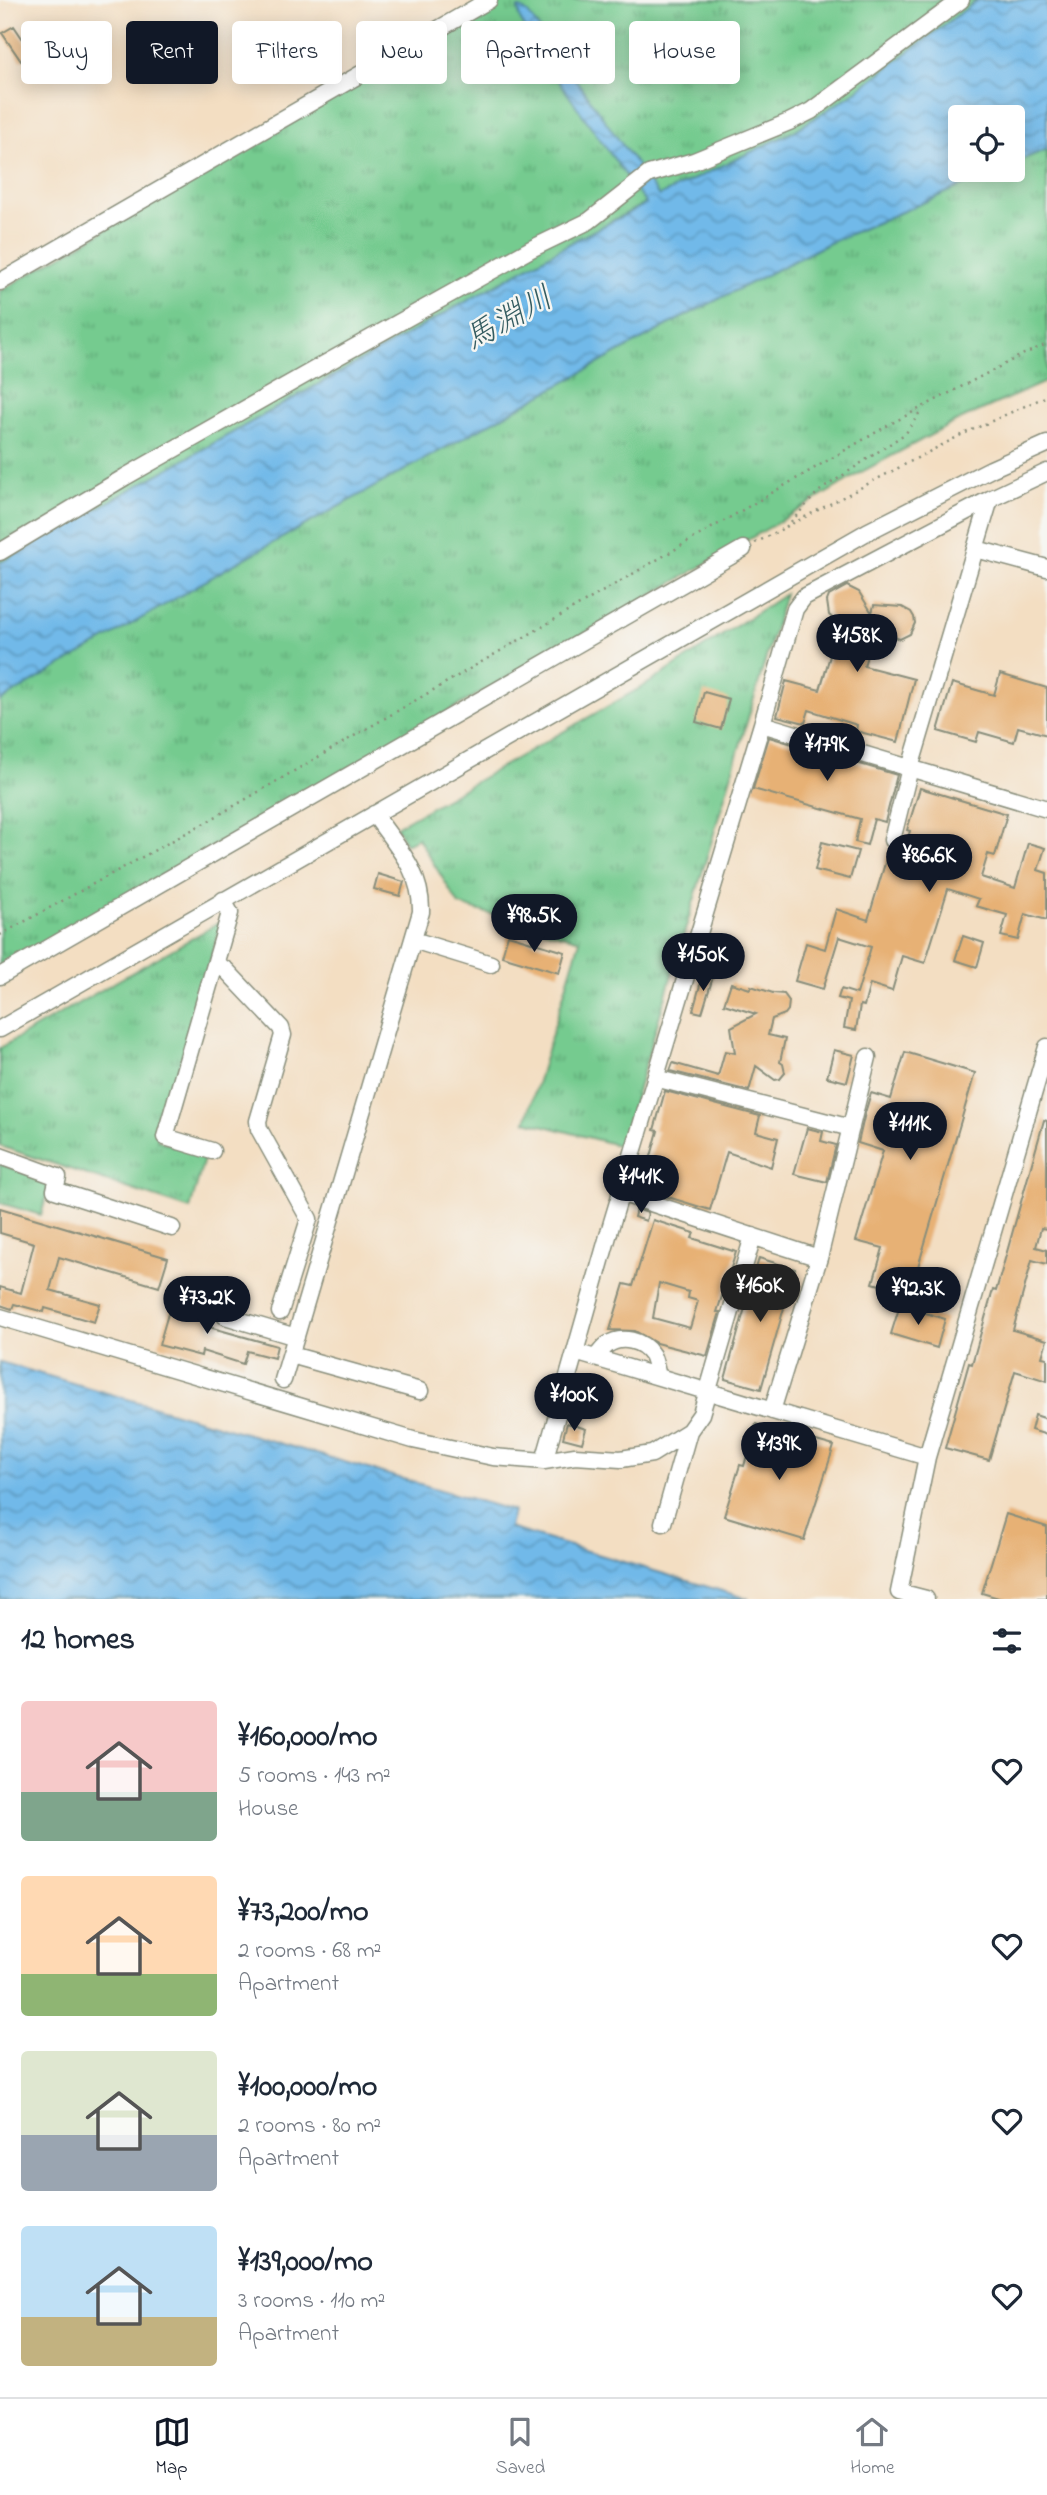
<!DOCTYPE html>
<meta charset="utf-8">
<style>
:root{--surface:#fff;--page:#f6f6f7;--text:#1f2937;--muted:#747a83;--line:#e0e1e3;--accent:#111827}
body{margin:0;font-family:"Indie Flower","Klee One",sans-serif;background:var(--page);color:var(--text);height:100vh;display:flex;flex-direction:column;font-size:26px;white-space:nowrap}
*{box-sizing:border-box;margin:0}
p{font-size:23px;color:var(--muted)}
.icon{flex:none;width:38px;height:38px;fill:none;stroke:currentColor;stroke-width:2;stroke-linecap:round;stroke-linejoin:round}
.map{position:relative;height:1599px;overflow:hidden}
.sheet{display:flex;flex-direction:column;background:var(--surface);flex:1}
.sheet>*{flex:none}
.guide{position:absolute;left:21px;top:21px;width:1006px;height:63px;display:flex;gap:14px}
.controls{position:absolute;left:948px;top:105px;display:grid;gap:14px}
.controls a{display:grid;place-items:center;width:77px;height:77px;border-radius:7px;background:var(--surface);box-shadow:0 4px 18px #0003;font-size:35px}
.price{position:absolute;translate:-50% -60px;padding:0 16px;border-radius:24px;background:var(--accent);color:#fff;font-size:23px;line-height:46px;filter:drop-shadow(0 2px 4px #0008)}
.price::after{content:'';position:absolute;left:50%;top:42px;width:21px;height:16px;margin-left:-10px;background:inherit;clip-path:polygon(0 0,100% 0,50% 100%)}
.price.selected{background:#222;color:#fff}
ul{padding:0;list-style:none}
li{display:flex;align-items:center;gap:21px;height:175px;padding:0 21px}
li span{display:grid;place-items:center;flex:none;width:196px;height:140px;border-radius:7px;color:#555}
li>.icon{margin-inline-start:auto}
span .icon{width:84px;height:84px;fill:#fffc;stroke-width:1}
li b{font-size:30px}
h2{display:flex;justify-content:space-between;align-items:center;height:84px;padding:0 21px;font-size:30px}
.pill{padding:0 24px;border-radius:7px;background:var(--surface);box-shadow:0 4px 18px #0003;font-size:24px;line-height:63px}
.pill.selected{background:var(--accent);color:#fff}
.menu{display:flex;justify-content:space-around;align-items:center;height:98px;border-top:2px solid var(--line);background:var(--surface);font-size:19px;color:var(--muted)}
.menu a{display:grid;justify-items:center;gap:4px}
.menu .selected{color:var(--accent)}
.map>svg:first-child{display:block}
.grass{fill:url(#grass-tufts);stroke:#4a8462;stroke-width:2}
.water{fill:url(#water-waves);stroke:#487b8e;stroke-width:2}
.building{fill:#e7b175;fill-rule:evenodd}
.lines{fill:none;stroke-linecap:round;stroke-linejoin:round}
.minor-casing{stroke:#898e7b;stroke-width:19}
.path{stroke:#898e7b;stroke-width:2.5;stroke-dasharray:2 5;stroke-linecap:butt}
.minor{stroke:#fff;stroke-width:16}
.labels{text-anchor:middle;stroke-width:5;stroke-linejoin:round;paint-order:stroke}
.water-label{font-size:32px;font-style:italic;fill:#345c61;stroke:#f6f6f2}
</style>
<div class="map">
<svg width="1047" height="1599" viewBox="0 0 1047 1599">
<defs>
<pattern id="grass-tufts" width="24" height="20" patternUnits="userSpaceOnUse" patternTransform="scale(1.75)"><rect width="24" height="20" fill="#74cb8f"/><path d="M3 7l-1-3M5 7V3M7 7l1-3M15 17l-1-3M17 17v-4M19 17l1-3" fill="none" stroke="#5fa676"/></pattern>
<pattern id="water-waves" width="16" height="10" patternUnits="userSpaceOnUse" patternTransform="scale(1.75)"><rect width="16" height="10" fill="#71b9e9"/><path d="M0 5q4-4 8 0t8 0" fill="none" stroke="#5c98be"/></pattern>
</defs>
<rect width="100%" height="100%" fill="#f6f6f2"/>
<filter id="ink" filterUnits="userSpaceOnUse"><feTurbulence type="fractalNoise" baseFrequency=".0143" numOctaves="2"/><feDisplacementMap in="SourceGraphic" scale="14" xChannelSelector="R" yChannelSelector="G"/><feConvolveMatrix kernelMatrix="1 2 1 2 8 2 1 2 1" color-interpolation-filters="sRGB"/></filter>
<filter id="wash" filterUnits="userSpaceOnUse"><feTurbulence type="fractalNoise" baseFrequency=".00686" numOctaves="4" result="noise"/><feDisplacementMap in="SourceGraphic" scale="28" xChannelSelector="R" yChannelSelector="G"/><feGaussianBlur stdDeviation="1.57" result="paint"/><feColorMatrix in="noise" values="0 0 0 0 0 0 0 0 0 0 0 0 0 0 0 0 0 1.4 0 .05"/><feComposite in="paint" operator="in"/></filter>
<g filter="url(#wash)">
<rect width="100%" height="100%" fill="#f3dec2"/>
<path class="grass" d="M503,0H978L851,95L791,133L659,196L578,239L0,563V291Z
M1047,149V381L955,422L865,470L772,526L0,968V701L236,563L679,319L829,243L999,170H1013V163Z
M785,594L621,1146L526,1121L580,940L459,905L418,838L406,844L396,827L654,680Z
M222,921L157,1140L205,1155L190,1209L0,1146V1048Z
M0,1164L46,1180L50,1184L41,1215L0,1203Z"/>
<path class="water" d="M978,0H1047V149L1013,163V117H961V170H999L829,243L679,319L236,563L0,701V563L578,239L646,204L543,59L520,19L518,8H521L528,13L659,196L791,133L851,95Z
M0,1362L513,1511L509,1528L749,1599H0Z"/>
<g id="blocks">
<path class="building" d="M14,26L32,53L21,61L2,33Z
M847,586L859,592L872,613L874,605L902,607L911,612L914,617L915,623L910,634L900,639L890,636L875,623L873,632L859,629L854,648L868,652L864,666L914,679L898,742L856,731L857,725L809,710L805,723L777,716L786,681L820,690L834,642L842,645L848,625L836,621L829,615L827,601L829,596Z
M1000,674L1047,688V735L1018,727L1014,742L979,732L976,742L938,731L952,683L994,695Z
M704,692L729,699L721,729L696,722Z
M769,737L897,775L885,822L874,819L867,845L855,842L860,819L753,789Z
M920,788L1007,814L995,856L988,854L981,877L1015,888L1028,843L1045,848L1038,870L1047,873V920L1025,914L1018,940L1001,936L1007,915L976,906L979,899L948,889L925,963L902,956L892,991L870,984L864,1006L860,1005L856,1030L844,1028L849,1001L838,998L841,989L857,994L871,947L839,937L823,989L795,981L806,943L825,949L836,909L868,920L889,850L898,848L904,850L910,831L907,830Z
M822,842L858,851L850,879L815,870Z
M378,874L404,882L400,896L374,889Z
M508,935L565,952L559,973L502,956Z
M963,936L984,943L977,967L955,960Z
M703,974L713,977L702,1013L693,1011Z
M731,983L750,989L751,986L773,993L784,994L789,1001L788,1010L785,1014L772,1019L768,1035L785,1039L780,1062L783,1064L785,1073L780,1079L775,1080L756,1066L749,1091L670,1071L673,1063L718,1076L725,1051L735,1053L731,1027L756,1014L724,1004Z
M834,1050L854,1055L847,1082L827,1077Z
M905,1052L975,1073L910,1294L873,1283L883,1248L856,1241L883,1151L858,1143L865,1113L871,1093L891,1099Z
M665,1091L760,1116L756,1132L778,1138L771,1167L727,1152L710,1210L642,1189L658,1131L654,1130Z
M1044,1120L1047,1121V1229L1041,1228L1036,1247L1047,1250V1264L1032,1260L1013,1330L1047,1340L1042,1357L1047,1358V1381L1015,1371L989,1460L945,1448L969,1363L972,1364L993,1290L996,1291Z
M807,1128L823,1132L821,1141L836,1145L827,1182L794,1174Z
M0,1208L168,1258L159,1287L59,1257L50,1290L100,1304L94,1322L45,1308L44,1312L14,1304L12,1309L0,1305V1287L21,1293L34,1243L0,1233Z
M636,1209L648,1213L646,1221L634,1217Z
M653,1220L694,1233L692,1238L736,1252L717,1312H720L707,1356L656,1343L635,1331L610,1330L624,1284L633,1286ZM659,1283L689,1292L688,1298L698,1301L690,1328L653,1318Z
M759,1258L795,1269L761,1389L725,1379Z
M172,1300L214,1312L209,1327L277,1346L274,1358L247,1351L243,1364L202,1351L201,1356L159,1345Z
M900,1305L945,1319L937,1348L891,1334Z
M1035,1415L1047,1419V1435L1031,1430Z
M567,1423L586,1429L582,1443L563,1438Z
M756,1424L834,1446L804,1540L724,1516L740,1465L744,1466Z
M1006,1514L1047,1527V1599H1002L982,1593Z"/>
</g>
</g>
<g filter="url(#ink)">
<use href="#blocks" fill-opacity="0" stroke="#898e7b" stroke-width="2"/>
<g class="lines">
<defs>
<path id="minor" d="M0,282L489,0
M976,549L1047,568
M0,552L125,477L319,367L531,249L589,221L649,174L694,161L789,122L811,111L961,0
M762,724L795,609L804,597L990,499L1047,472
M892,840L910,768L990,499
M413,940L491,964
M216,963L227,971L281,1028L283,1035L258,1121L259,1129L309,1219L280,1312
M0,976L743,549
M0,1029L867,532L991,469L1047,444
M655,1078L851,1128
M212,1151L165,1137L230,913L223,900
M0,1156L58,1177L55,1190L172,1228
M620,1193L819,1258
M225,1316L296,1337
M0,1317L413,1440L493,1457L544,1461L575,1456L621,1459L652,1454L689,1431L701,1414L753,1236
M575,1352L927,1457
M291,1355L420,1391
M595,1358C599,1354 603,1348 607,1345C621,1335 643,1340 652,1355C655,1361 656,1370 658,1376
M283,1380L421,912C422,871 396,846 374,814
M772,1411L819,1258L868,1057
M544,1461L612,1222L762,724L1047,809
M663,1523L689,1431
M926,1599L899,1592L927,1457L1047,1047"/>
</defs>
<use href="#minor" class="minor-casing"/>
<path class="path" d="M786,527L961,435L1047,396
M755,543L786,527L818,492L906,433L922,409
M0,935L210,820L892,423L1022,355L1047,344"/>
<use href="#minor" class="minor"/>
</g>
</g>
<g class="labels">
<g class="water-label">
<text transform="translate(508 317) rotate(-29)" y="11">馬淵川</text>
</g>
</g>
</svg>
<div class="controls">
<a><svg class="icon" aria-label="locate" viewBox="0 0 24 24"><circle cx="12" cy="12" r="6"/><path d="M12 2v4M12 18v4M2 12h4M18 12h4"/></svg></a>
</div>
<b class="price" style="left:857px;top:674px">¥158K</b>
<b class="price" style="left:827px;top:783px">¥179K</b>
<b class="price" style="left:929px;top:894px">¥86.6K</b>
<b class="price" style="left:534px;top:954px">¥98.5K</b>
<b class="price" style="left:703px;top:993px">¥150K</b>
<b class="price" style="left:910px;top:1162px">¥111K</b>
<b class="price" style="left:641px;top:1215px">¥141K</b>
<b class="price selected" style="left:760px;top:1324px">¥160K</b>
<b class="price" style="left:918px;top:1327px">¥92.3K</b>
<b class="price" style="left:207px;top:1336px">¥73.2K</b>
<b class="price" style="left:574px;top:1433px">¥100K</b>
<b class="price" style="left:779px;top:1482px">¥139K</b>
<div class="guide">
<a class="pill">Buy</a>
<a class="pill selected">Rent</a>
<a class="pill">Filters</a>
<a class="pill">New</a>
<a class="pill">Apartment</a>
<a class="pill">House</a>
</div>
</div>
<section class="sheet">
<h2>12 homes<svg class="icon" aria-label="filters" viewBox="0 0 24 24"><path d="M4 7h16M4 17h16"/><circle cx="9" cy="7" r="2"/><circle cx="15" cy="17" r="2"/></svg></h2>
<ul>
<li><span style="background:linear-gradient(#f6c9c9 65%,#7fa58c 0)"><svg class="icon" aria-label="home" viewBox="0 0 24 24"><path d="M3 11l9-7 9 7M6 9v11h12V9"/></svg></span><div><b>¥160,000/mo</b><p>5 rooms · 143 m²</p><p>House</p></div><svg class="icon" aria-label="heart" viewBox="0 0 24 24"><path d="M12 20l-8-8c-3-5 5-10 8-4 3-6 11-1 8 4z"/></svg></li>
<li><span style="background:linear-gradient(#ffd9b3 70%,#8fb573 0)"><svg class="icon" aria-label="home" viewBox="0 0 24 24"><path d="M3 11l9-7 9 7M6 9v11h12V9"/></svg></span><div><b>¥73,200/mo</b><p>2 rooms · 68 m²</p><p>Apartment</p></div><svg class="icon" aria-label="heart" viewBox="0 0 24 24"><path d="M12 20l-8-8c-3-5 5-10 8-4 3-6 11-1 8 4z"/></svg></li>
<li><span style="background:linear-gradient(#dfe7d0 60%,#9aa5b1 0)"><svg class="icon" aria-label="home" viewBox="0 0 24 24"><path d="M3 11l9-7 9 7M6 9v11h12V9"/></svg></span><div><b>¥100,000/mo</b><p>2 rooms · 80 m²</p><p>Apartment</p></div><svg class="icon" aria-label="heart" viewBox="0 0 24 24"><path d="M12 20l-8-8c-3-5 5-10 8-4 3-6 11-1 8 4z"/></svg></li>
<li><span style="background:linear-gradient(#bfe0f5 65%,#c2b280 0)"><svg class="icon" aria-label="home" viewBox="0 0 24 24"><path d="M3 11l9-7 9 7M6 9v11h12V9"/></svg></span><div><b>¥139,000/mo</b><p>3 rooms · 110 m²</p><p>Apartment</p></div><svg class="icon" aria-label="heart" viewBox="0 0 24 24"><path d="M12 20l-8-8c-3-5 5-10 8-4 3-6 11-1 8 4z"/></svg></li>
</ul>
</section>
<nav class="menu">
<a class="selected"><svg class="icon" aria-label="map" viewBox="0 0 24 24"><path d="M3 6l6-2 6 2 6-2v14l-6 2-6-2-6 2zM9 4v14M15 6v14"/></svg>Map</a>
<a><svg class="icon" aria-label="saved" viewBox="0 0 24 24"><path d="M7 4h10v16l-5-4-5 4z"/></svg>Saved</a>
<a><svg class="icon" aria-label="home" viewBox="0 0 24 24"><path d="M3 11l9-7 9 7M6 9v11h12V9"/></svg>Home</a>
</nav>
